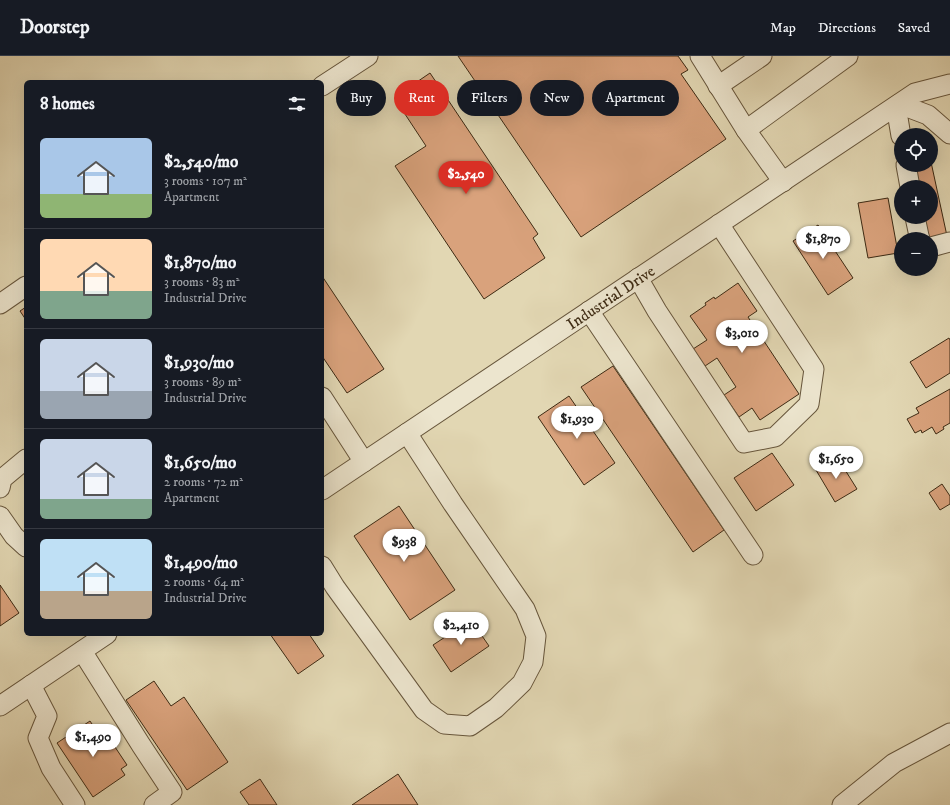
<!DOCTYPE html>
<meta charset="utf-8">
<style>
:root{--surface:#171b24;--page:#242831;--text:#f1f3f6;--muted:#9ea1a6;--line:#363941;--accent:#d93025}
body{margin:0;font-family:"IM FELL DW Pica",serif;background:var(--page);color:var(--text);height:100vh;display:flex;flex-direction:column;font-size:15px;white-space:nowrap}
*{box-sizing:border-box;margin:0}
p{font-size:13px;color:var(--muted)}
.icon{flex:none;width:22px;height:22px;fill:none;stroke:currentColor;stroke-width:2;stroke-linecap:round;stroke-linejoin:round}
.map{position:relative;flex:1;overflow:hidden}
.details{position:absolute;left:24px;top:24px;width:300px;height:556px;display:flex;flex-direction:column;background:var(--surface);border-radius:6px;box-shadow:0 4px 16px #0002}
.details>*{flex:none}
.hud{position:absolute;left:336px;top:24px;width:380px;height:36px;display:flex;gap:8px}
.buttons{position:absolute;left:894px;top:72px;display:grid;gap:8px}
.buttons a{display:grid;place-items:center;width:44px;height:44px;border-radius:50%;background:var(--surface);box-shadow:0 4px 16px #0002;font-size:20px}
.price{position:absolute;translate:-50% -34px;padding:0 9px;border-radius:14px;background:#fff;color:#222;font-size:13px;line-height:26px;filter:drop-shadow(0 1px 2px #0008)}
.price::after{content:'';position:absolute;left:50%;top:24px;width:12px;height:9px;margin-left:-6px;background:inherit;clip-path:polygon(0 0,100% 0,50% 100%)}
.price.current{background:var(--accent);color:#fff}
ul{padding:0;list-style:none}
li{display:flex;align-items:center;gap:12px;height:100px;padding:0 16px}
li+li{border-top:1px solid var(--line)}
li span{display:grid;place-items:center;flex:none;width:112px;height:80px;border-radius:6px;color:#555}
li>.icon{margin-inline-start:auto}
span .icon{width:48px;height:48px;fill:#fffc;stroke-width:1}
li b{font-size:17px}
h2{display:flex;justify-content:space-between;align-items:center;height:48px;padding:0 16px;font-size:17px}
.chip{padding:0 14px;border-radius:18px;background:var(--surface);box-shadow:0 4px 16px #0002;font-size:14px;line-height:36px}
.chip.current{background:var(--accent);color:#fff}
header{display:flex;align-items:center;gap:24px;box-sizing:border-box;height:56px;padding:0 20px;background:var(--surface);border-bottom:1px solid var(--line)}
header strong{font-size:19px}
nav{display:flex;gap:22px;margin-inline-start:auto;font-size:14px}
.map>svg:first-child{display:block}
.building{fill:#d9a27c;stroke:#3e2b14}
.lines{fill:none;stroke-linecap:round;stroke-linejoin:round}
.minor-casing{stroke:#67563c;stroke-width:21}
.minor{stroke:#ece5ce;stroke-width:19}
.labels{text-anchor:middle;stroke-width:3;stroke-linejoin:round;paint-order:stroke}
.street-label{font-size:16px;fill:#3e2b14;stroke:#ece5ce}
</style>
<header>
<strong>Doorstep</strong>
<nav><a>Map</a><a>Directions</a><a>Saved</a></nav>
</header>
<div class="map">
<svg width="950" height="749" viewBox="0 0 950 749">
<rect width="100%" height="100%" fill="#e2d7b3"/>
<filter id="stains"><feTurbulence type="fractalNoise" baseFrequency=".005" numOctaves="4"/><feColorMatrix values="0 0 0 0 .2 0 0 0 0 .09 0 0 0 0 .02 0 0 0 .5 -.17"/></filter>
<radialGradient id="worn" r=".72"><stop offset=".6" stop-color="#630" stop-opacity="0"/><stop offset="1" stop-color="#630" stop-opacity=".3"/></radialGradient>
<path class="building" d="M458,0H678L688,14L681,18L726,83L581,181Z
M430,17L538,178L533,182L545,202L484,243L395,110L426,90L401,52L418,41L411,30Z
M931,106L947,180L927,183L922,161H931V131H916L911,109H931Z
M888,142L898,197L868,202L858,147Z
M818,169L853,222L828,239L793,185Z
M322,220L384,313L347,337L322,300Z
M738,227L757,255L748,261L799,338L760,364L752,352L739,361L724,339L736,331L717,302L705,310L693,293L707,284L690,260L706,249L705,247L714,241L715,243Z
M26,251V264L20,255Z
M949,282L950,284V317L926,332L910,306Z
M613,310L724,474L693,496L581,331Z
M950,333V367L943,371L944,373L936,378L932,371L922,377L921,374L915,377L907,363L919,357L916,352Z
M569,340L615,407L584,429L538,361Z
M772,397L794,429L756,455L734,422Z
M837,401L857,433L835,446L816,414Z
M942,428L950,440V448L940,454L929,437Z
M399,450L455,534L410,564L354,480Z
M0,529L19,557L0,570Z
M471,564L489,590L451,616L433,589Z
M270,578H309L324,600L298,618Z
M154,625L171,650L184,641L228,706L187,734L126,644Z
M90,665L104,686L109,682L127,709L121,713L125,719L93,741L57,687Z
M398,718L418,749H352Z
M260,723L277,749H249L240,736Z"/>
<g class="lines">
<defs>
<g id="minor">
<path d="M700,0L746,74L783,126"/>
<path d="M322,30L368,0"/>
<path d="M718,30L762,0"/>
<path d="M899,48L928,59L950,78"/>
<path d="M896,50L901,80"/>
<path d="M746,74L848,0"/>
<path d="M906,109L910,131"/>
<path d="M915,161L919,180L920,183"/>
<path d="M931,191L950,186"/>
<path d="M638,222L657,255L744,387L775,381L809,348L814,313L719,168"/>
<path d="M0,248L26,230"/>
<path d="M589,255L753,499"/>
<path d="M322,341L364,406"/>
<path d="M0,432L2,423L26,403"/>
<path id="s1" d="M322,434L915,37L950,28"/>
<path d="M0,460L14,480L26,491"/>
<path d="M322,510L335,531L424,654L444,668L470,670L496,652L522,627L533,606L536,580L525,553L453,448L407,377"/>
<path d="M82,595L141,689L172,736L154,749"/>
<path d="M31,629L47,660L38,682L51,712L75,749"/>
<path d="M0,650L107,578"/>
<path d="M842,749L894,707L950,677"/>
</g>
</defs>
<use href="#minor" class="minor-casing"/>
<use href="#minor" class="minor"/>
</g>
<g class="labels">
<g class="street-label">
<text dy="6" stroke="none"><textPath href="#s1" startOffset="347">Industrial Drive</textPath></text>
</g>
</g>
<rect width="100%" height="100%" filter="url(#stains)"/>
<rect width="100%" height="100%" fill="url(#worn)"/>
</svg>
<div class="buttons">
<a><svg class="icon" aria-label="locate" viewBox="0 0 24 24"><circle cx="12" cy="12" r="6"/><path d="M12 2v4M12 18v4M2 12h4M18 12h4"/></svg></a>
<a>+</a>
<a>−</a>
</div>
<b class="price current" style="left:466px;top:139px">$2,540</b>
<b class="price" style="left:823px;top:204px">$1,870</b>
<b class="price" style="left:742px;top:298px">$3,010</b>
<b class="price" style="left:577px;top:384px">$1,930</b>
<b class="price" style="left:836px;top:424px">$1,650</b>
<b class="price" style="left:404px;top:507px">$938</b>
<b class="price" style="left:461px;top:590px">$2,410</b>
<b class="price" style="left:93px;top:702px">$1,490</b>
<div class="hud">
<a class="chip">Buy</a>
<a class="chip current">Rent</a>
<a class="chip">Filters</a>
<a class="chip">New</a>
<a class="chip">Apartment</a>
</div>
<section class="details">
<h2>8 homes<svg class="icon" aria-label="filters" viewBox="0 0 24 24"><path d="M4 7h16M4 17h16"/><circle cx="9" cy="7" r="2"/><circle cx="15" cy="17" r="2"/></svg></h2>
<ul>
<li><span style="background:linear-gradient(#a9c7e8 70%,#8fb573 0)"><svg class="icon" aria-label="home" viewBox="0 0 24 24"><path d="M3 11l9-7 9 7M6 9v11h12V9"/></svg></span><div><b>$2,540/mo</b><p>3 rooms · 107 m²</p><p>Apartment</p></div></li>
<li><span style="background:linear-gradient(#ffd9b3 65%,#7fa58c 0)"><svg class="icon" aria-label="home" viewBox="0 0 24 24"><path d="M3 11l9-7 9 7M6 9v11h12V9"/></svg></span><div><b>$1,870/mo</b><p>3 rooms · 83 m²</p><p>Industrial Drive</p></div></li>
<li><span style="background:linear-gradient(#c9d6e8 65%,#9aa5b1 0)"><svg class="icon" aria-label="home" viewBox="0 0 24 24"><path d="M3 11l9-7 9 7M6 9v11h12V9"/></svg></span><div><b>$1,930/mo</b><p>3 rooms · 89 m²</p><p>Industrial Drive</p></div></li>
<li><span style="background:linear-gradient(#c9d6e8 75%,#7fa58c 0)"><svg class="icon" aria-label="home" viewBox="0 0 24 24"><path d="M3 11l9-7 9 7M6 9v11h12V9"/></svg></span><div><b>$1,650/mo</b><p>2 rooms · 72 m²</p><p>Apartment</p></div></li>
<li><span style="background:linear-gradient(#bfe0f5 65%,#b9a48a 0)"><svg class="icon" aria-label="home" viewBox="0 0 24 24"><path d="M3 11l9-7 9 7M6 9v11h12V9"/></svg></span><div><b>$1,490/mo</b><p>2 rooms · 64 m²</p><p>Industrial Drive</p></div></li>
</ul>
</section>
</div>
